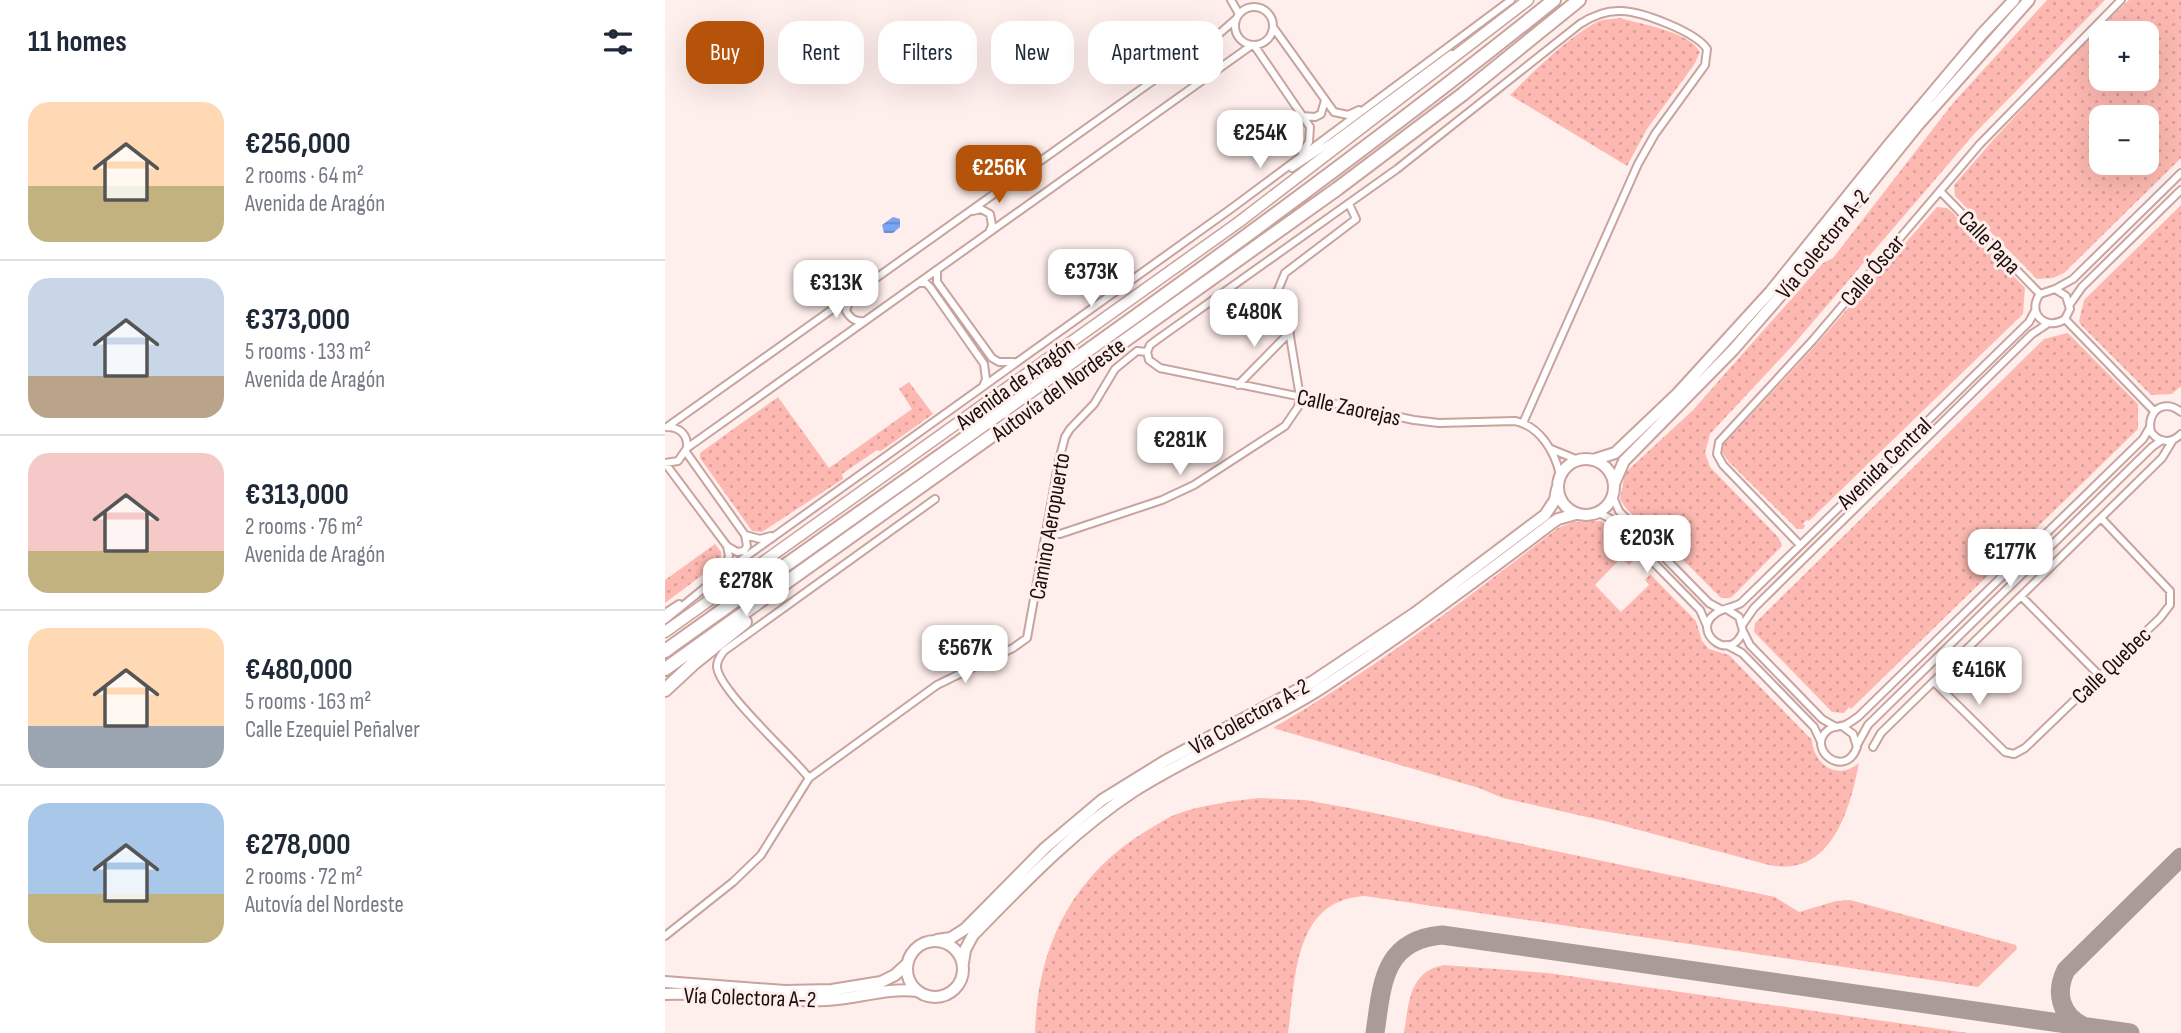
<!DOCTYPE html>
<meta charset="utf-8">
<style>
:root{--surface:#fff;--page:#f6f6f7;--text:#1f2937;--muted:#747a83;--line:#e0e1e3;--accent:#b45309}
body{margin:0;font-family:"Sofia Sans Condensed",sans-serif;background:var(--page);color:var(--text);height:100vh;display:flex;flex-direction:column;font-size:26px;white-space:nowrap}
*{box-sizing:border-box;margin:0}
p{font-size:23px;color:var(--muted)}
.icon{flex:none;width:38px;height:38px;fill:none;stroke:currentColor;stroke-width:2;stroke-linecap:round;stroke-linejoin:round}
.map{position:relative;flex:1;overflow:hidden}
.side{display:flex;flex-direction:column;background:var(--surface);width:665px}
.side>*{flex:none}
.hud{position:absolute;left:21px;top:21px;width:665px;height:63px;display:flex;gap:14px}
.controls{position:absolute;left:1424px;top:21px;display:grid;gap:14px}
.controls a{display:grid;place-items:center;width:70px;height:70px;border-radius:14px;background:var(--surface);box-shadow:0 7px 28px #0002;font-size:35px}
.price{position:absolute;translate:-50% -60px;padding:0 16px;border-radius:14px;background:#fff;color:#222;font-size:23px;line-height:46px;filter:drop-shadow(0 2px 4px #0008)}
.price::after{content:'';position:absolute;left:50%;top:42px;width:21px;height:16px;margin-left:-10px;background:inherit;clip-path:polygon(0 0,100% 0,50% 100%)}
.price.current{background:var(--accent);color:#fff}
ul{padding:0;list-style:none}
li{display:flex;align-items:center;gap:21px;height:175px;padding:0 28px}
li+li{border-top:2px solid var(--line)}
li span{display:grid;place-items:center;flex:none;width:196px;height:140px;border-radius:21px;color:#555}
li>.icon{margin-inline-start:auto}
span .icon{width:84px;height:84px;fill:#fffc;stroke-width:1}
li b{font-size:30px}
h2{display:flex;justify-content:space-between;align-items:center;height:84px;padding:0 28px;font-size:30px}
.tag{padding:0 24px;border-radius:21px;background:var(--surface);box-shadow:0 7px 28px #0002;font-size:24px;line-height:63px}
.tag.current{background:var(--accent);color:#fff}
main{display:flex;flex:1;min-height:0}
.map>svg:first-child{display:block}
.green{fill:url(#green-dots);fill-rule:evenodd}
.water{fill:url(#water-rules)}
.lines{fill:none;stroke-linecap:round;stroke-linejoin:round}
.taxiway{stroke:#aa9a98;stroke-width:19}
.street-casing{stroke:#c9a39e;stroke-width:10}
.secondary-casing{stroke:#c9a39e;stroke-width:13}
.primary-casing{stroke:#c9a39e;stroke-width:14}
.highway-casing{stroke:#c9a39e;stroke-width:16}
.street{stroke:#fff;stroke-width:6}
.secondary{stroke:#fff;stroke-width:10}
.primary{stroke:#fff;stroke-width:10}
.highway{stroke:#fff;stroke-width:12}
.labels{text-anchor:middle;stroke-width:6;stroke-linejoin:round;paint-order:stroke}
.street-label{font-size:23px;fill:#1b0e0c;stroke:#ffefec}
</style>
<main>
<section class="side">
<h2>11 homes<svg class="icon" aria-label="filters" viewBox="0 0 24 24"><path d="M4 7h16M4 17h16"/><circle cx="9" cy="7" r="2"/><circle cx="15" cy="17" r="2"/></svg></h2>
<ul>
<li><span style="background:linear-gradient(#ffd9b3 60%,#c2b280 0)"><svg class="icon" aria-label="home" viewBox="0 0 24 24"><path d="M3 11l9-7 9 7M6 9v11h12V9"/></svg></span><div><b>€256,000</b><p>2 rooms · 64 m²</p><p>Avenida de Aragón</p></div></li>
<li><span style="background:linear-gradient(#c9d6e8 70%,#b9a48a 0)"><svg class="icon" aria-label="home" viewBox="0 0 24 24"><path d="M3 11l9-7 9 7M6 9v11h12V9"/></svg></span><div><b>€373,000</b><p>5 rooms · 133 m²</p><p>Avenida de Aragón</p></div></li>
<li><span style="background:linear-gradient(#f6c9c9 70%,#c2b280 0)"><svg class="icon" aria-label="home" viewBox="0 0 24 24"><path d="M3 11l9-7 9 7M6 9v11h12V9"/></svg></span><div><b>€313,000</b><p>2 rooms · 76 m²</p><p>Avenida de Aragón</p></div></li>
<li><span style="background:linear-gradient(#ffd9b3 70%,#9aa5b1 0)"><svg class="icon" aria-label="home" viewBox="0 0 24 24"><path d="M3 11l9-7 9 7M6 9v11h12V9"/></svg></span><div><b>€480,000</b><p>5 rooms · 163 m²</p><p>Calle Ezequiel Peñalver</p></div></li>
<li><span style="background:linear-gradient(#a9c7e8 65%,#c2b280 0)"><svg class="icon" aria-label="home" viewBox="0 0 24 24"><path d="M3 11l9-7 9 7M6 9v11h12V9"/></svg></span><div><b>€278,000</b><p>2 rooms · 72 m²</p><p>Autovía del Nordeste</p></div></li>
</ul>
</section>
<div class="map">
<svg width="1516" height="1033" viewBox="0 0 1516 1033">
<defs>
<pattern id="green-dots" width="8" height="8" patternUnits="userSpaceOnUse" patternTransform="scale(1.75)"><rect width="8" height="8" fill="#fdb9b1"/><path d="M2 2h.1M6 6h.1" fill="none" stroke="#d89e97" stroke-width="1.8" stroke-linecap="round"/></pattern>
<pattern id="water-rules" width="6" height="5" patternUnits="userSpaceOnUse" patternTransform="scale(1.75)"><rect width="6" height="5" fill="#7ba6f4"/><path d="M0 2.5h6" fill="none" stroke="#6486c4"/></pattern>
</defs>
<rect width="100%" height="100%" fill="#ffefec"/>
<path class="green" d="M1382,0H1440L1310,133L1129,344L1045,434L1040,453L1045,467L1114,538L1117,546L1069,595L1065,598H1056L994,536L990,538L960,507L955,499L960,473L1028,410L1158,263L1168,258L1288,103Z
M1464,0H1516V158L1399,273L1388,278L1372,279L1290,196L1289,185L1329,139L1397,66ZM1437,33H1482V79H1437ZM1437,117H1482V163H1437Z
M955,18C976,24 1025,32 1035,52L1029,65L982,129L962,166L845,95C867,73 905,35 934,21C940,19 948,19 955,18Z
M1516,205V386L1507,394L1486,395L1415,324L1414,321L1419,300Z
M1272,207L1282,208L1287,212L1360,288L1358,314L1144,521L1142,520L1138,523L1140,526L1138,529H1132L1064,462L1057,452L1059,444L1149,347Z
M1402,333L1405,335L1473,404V429L1186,709L1184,707L1179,713L1167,712L1089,632L1090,623L1379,339Z
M244,382L268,414L216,451L212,450L177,474L178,479L97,532L87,531L35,458V453L113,397L164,468L247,409L234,389Z
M936,521L974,556L964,565L956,558L930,585L956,612L984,585L980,580L985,574L1031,621L1037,641L1044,649L1064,655L1147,740C1149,765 1173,781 1194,763C1185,810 1166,878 1104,865L944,822L838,798L814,788L608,728C709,669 801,599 893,528L908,522Z
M50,544L56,552V561L0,603V580Z
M594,798L640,800L690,809L1110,897L1134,912L1171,901L1185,900L1351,945L1352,949L1313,987L700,896C628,900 631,978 623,1033H370C372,947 407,876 481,831C490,826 500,819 509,815C536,805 566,801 594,798Z
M779,965L883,973L1303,1033H739C744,1003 744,971 779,965Z"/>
<path class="water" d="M228,217L235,219V227L228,233H219L217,225Z"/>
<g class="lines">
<path class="taxiway" d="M1418,1026C1395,1015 1390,992 1401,970L1516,857
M710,1033C717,986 717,940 777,935L1465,1033"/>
<defs>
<path id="street" d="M566,0L574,14
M570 26a19 19 0 1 1 38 0a19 19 0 1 1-38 0Z
M608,27L669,112L683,115L694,110
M589,45L645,127L644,142L637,152
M637,116L650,117L656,114L660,100
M627,168L670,140L786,54
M1275,191L1375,294
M308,211L316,209L325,214L327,225L325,230
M272,271V282L327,358L334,362H349
M256,283H261L265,287L319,364L321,379L319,384
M1390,289L1401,296L1405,309L1400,319C1381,332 1361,313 1375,294L1390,289L1408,279L1516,173
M186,296L181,311C186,319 190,322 200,321
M1405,304L1417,287L1516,190
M1400,319L1489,411
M482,352L485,345L493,339L732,169L915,24C927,16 941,10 957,11C978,12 1031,32 1042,49L1040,65L990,134L973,164L858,423
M482,352L484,360L495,368L749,420L774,423L850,421C875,426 890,452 895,475
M573,385L625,332
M1516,412C1499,398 1481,411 1486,432C1494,443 1506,444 1516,434
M2,427L555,33L571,19
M22,448L587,45
M886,449L913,460
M0,463L62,546L72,552L79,551L82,546L80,535L21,452
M0,463L13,461L22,448C23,435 15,427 2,427
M948,497L954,511L1044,603L1057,610
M934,513L946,519L1035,610L1042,626
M381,532L395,534L497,500L529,485L620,426L633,407L635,397L620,306L613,290L620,273L691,219L684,204
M80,535L95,539L106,536
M1135,545L1058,465L1052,454L1054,442L1148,340L1315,144L1456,0
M59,571L64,556L62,546
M1356,596L1435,676
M1063,610L1074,617L1078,631C1066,665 1025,631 1050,614C1057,608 1068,608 1076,603L1364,322L1370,311
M0,613L14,604
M0,620L58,573L567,208L846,0
M1078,624L1089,608L1367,334L1382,324
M1078,631L1085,645L1157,719L1171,727
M1062,645L1077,653L1149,727L1156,742
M1269,682L1340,752L1349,754L1360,748L1495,618L1505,605V591L1436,518
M1177,726L1188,734L1192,747C1180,781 1140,748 1163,730C1168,726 1174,727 1180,725C1185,723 1190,719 1194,716L1478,439L1485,427
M1192,745L1203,725L1487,447L1497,440
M1208,747L1216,733L1497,458L1508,440
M144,778C128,757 51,688 52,666C52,660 56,655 59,651L270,499
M0,936L68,882L96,855L144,778L272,685L348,648L362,638L394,460L400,437L405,429L429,404L450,369L472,351L482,352"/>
<path id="secondary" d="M0,632L574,222L863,0"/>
<path id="primary" d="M893 487a28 28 0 1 1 56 0a28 28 0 1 1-56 0Z
M928,460L950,453L1013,393L1106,291L1223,146L1317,34L1349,0
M949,484L959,461L1069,349L1115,296L1252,126L1364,0
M272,940L286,938L300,929L380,848L437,800L500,761L647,682L750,613L880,515L890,500L892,489
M242 969a28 28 0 1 1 56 0a28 28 0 1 1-56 0Z
M298,963L300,950L308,935C359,883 408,831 469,791C529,753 595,727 655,689C735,637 811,581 887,523L893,519L911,514
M0,982L120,991L167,990L216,982L230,975L242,964
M0,994C54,992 108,1002 161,1000C192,999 221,987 252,991"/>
<path id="highway" d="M0,651C299,437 603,230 889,0
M0,669L672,189L798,94L914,0
M0,690L29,663L80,622"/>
</defs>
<use href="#street" class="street-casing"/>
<use href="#secondary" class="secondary-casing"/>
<use href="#primary" class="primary-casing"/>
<use href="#highway" class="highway-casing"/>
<use href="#street" class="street"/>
<use href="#secondary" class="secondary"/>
<use href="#primary" class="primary"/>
<use href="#highway" class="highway"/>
</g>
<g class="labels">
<g class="street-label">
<text transform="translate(1325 242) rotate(46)" y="8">Calle Papa</text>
<text transform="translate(1157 244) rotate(-51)" y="8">Vía Colectora A-2</text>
<text transform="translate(1207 270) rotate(-50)" y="8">Calle Óscar</text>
<text transform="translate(350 383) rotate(-36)" y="8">Avenida de Aragón</text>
<text transform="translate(393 389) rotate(-36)" y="8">Autovía del Nordeste</text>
<text transform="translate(684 407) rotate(12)" y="8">Calle Zaorejas</text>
<text transform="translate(1219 463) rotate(-44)" y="8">Avenida Central</text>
<text transform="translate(384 526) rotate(-80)" y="8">Camino Aeropuerto</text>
<text transform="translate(1446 665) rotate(-44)" y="8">Calle Quebec</text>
<text transform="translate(584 716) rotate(-29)" y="8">Vía Colectora A-2</text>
<text transform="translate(85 997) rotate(2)" y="8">Vía Colectora A-2</text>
</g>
</g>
</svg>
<div class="controls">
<a>+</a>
<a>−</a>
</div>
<b class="price" style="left:595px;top:170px">€254K</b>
<b class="price current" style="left:334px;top:205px">€256K</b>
<b class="price" style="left:426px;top:309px">€373K</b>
<b class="price" style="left:171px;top:320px">€313K</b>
<b class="price" style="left:589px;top:349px">€480K</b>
<b class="price" style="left:515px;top:477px">€281K</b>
<b class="price" style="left:982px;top:575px">€203K</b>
<b class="price" style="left:1345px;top:589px">€177K</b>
<b class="price" style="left:81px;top:618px">€278K</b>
<b class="price" style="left:300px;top:685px">€567K</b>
<b class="price" style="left:1314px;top:707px">€416K</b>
<div class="hud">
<a class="tag current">Buy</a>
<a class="tag">Rent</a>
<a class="tag">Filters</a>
<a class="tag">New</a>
<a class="tag">Apartment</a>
</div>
</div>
</main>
